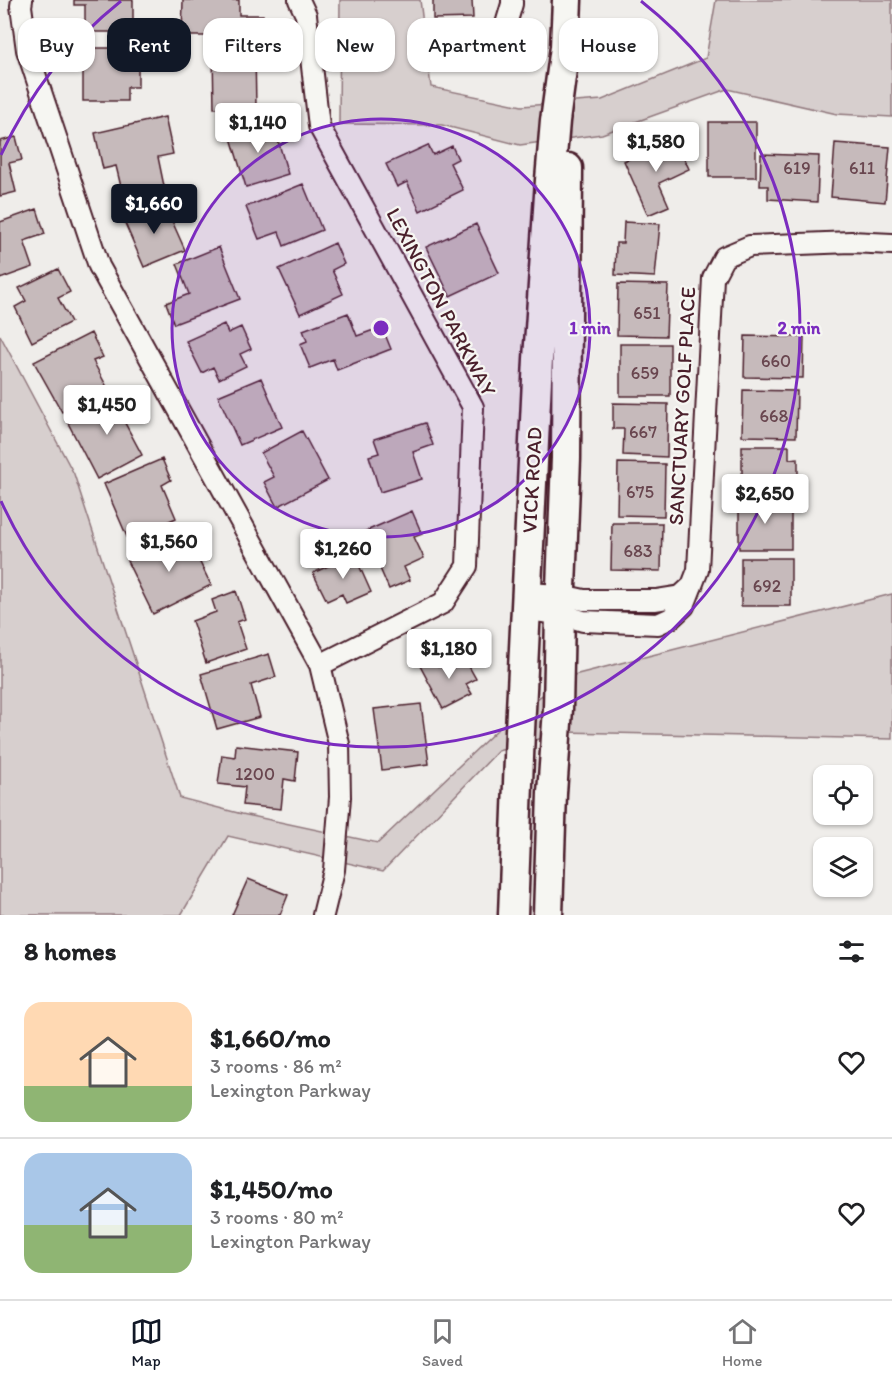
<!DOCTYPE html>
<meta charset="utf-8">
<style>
:root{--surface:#fff;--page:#f2f2f2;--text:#202124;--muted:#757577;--line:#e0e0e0;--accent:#111827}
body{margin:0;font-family:Itim,sans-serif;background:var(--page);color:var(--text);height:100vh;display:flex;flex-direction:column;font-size:22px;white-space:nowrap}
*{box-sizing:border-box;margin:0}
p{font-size:20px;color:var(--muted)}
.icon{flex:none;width:33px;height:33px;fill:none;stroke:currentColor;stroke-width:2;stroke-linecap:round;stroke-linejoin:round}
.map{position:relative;height:915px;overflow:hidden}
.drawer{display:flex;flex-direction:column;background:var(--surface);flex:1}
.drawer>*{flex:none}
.guide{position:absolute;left:18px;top:18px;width:856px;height:54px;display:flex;gap:12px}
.fabs{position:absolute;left:813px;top:765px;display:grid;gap:12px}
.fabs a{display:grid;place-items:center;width:60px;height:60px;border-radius:12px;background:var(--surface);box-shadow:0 2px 4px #0004;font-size:30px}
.price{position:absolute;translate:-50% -51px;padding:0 14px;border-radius:6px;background:#fff;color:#222;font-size:20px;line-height:39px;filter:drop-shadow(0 2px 3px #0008)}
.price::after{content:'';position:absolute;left:50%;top:36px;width:18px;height:14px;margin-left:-9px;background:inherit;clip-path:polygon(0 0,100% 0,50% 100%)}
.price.selected{background:var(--accent);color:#fff}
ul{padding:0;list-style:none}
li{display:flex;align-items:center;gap:18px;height:150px;padding:0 24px}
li+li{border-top:2px solid var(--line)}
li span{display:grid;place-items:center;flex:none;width:168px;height:120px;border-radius:18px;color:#555}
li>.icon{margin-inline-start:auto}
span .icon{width:72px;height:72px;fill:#fffc;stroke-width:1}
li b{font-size:26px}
h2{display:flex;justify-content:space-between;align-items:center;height:72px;padding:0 24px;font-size:26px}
.chip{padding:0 21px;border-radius:18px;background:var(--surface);box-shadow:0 2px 4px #0004;font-size:21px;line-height:54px}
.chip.selected{background:var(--accent);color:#fff}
.menu{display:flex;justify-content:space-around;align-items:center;height:84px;border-top:2px solid var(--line);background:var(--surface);font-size:16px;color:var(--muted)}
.menu a{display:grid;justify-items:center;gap:3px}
.menu .selected{color:var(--accent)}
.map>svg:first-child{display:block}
.green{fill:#d7cfce;stroke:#90777c;stroke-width:1.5}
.building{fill:#c6babb;stroke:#4a1f2b;stroke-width:1.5}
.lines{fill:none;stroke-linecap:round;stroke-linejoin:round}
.street-casing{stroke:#4a1f2b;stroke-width:24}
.secondary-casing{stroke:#4a1f2b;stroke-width:33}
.street{stroke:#f6f6f2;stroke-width:20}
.secondary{stroke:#f6f6f2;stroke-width:28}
.ring{fill:none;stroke:#7b2cbf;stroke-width:3}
.labels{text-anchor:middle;stroke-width:4.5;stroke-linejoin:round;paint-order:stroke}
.number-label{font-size:18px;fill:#69464f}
.street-label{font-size:21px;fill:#4a1f2b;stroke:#f6f6f2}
.centre{fill:#7b2cbf;stroke:#f6f6f2;stroke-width:3}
.ring-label{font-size:18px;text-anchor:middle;font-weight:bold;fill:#7b2cbf;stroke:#f6f6f2;stroke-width:4.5;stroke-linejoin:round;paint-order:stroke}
</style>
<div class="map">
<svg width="892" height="915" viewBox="0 0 892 915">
<rect width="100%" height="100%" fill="#efedea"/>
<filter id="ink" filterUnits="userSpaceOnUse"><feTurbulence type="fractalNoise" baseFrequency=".0167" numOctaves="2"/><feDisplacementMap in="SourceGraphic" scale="12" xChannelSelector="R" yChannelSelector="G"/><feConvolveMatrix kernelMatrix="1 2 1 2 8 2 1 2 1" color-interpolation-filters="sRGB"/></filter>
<g filter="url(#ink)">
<path class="green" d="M340,0H420L431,87L522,106L602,100L706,58L716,0H892V117L837,114L727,89L602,134L520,145L442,125L339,124Z
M0,335L74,474L180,798L242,814L378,843L499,728L566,677L892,594V739L563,732L498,751L383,871L228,836L181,915H0Z"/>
<path class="building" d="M74,0H133V32H85V5H74Z
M183,0H239V15H263V36H182Z
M433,0H472L473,18L433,19Z
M91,48H138V87H127V101H83V61H91Z
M213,53H255L256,107L214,108Z
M165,117L173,154L158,157L164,186L123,195L116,166L103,169L95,133Z
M251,121L255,133L274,127L288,174L246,187L228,128Z
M709,122H756V177H709Z
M16,137L22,160L9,163L16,192L0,196V141Z
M675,138L689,169L659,183L669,206L648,215L624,161Z
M835,143L890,147L885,202L831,197Z
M428,145L433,155L452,146L458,159L450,163L463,190L420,211L407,182L397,187L386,164Z
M761,154L819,156L817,202L768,199V186H760Z
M303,184L322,230L284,246L279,232L259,239L246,207Z
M164,203L185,250L144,267L124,221Z
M37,209L45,234L24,241L33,267L0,279V222Z
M624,222L660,224L655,277L615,275L616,243H623Z
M476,224L499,273L450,296L426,247Z
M335,243L344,264L332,270L343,294L300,314L279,269Z
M219,247L240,299L174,324L166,303L189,294L177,264Z
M58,269L70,292L58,298L71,322L32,342L15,307L26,301L19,288Z
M618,284L668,285L666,336L617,335Z
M348,313L357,336L382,327L391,349L337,370L333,359L310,368L300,344L307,341L303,330Z
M224,324L228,333L241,327L251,349L240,354L246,366L219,379L213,367L202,373L186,341Z
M91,333L103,357L93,361L108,389L62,412L34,362Z
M745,336L804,337L803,378L744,377Z
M620,344H670V396H620Z
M261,378L282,427L240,445L218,396Z
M743,390L797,391L796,437L742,436Z
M126,393L139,416L125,423L142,455L97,479L68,423Z
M613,403L668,404L667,457L623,455L624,429H613Z
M425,423L433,445L413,452L422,479L380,492L369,456L379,453L374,439Z
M302,431L328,480L277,507L264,482L274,477L261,453Z
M742,446H789V459L798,458V493H754V476H742Z
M162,459L171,480L162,485L176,518L128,539L104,484Z
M618,463L665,464L664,516L617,515Z
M739,501H791V549H739Z
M412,511L422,534L414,537L424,558L404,567L410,580L389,589L364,532Z
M612,523H662L661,571L611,570Z
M185,532L211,585L153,614L127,561Z
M354,554L371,592L346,603L342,594L327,601L313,573Z
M741,558H791V606H741Z
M236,591L245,619L237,622L246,649L206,663L192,621L216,612L212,600Z
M269,654L276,677L251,685L260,717L217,729L201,674Z
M462,654L476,679L466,684L472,694L443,709L419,664L432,657L438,667Z
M421,704L429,764L382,770L374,709Z
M236,745L298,752L295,781L284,779L281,809L243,805L245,787L218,784L222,755L235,757Z
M248,879L288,895L280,915H232Z"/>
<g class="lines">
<defs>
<path id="street" d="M22,0L21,6L27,50L99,266L320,665L339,744L340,797L334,870L323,915
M299,0L306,15L319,126L473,407L467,566L443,603L320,665
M496,58L512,4V0
M527,593L561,595L584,600H656L681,596L692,586
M526,610L560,614L583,621L658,624L671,618L684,606L698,570L713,278L724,257L750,246L851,242L892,244"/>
<path id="secondary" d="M513,915L520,731L538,359L550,180L555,121L565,47L567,0
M548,915L552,793L558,709L560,614L566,458L568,168"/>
</defs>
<use href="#street" class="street-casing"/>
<use href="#secondary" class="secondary-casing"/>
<use href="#street" class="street"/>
<use href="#secondary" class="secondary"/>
</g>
</g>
<circle cx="381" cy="328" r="209" fill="#7b2cbf" fill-opacity=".12"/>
<g class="ring">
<circle cx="381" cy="328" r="209"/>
<path d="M1 155A418 418 0 0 1 121 1M641 1A418 418 0 1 1 1 501"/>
</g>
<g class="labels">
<g class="number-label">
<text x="797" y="174">619</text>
<text x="862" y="174">611</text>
<text x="647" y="319">651</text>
<text x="776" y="367">660</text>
<text x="645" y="379">659</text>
<text x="774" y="422">668</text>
<text x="643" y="438">667</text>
<text x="640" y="498">675</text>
<text x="638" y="557">683</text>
<text x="767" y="592">692</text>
<text x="255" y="780">1200</text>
</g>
<g class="street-label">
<text transform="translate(441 302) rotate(62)" y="7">LEXINGTON PARKWAY</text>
<text transform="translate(682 406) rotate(-87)" y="7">SANCTUARY GOLF PLACE</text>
<text transform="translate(532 480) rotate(-87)" y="7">VICK ROAD</text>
</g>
</g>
<circle cx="381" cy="328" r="9" class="centre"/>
<g class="ring-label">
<text x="590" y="334">1 min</text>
<text x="799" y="334">2 min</text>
</g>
</svg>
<div class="fabs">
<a><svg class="icon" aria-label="locate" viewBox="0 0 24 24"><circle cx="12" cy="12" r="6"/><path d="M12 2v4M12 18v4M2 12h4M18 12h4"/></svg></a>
<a><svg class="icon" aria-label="layers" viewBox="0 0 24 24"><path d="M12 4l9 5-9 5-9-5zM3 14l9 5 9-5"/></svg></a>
</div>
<b class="price" style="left:258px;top:154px">$1,140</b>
<b class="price" style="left:656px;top:173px">$1,580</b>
<b class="price selected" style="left:154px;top:235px">$1,660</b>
<b class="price" style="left:107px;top:436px">$1,450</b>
<b class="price" style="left:765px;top:525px">$2,650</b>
<b class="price" style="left:169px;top:573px">$1,560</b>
<b class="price" style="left:343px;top:580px">$1,260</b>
<b class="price" style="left:449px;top:680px">$1,180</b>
<div class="guide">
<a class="chip">Buy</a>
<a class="chip selected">Rent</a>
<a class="chip">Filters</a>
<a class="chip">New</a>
<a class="chip">Apartment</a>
<a class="chip">House</a>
</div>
</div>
<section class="drawer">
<h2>8 homes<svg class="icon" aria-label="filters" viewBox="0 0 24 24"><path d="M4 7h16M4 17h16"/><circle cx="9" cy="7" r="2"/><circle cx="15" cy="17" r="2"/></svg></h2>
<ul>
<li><span style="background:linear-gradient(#ffd9b3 70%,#8fb573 0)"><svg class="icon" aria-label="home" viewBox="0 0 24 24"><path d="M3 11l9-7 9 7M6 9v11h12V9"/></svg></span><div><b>$1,660/mo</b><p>3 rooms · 86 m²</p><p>Lexington Parkway</p></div><svg class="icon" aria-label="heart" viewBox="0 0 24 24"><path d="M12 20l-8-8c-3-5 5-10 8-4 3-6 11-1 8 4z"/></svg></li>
<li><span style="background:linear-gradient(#a9c7e8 60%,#8fb573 0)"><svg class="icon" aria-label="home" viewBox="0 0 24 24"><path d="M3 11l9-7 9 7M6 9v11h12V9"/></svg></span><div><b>$1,450/mo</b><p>3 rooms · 80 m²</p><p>Lexington Parkway</p></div><svg class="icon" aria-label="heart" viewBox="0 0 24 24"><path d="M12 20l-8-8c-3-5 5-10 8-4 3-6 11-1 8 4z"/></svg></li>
</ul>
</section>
<nav class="menu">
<a class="selected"><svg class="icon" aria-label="map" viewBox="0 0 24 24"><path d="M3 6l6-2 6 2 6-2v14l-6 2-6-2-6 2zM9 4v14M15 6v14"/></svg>Map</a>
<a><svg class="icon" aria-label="saved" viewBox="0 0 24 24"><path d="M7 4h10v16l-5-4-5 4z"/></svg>Saved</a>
<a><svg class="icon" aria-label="home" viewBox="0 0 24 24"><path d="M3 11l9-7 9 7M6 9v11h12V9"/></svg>Home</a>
</nav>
